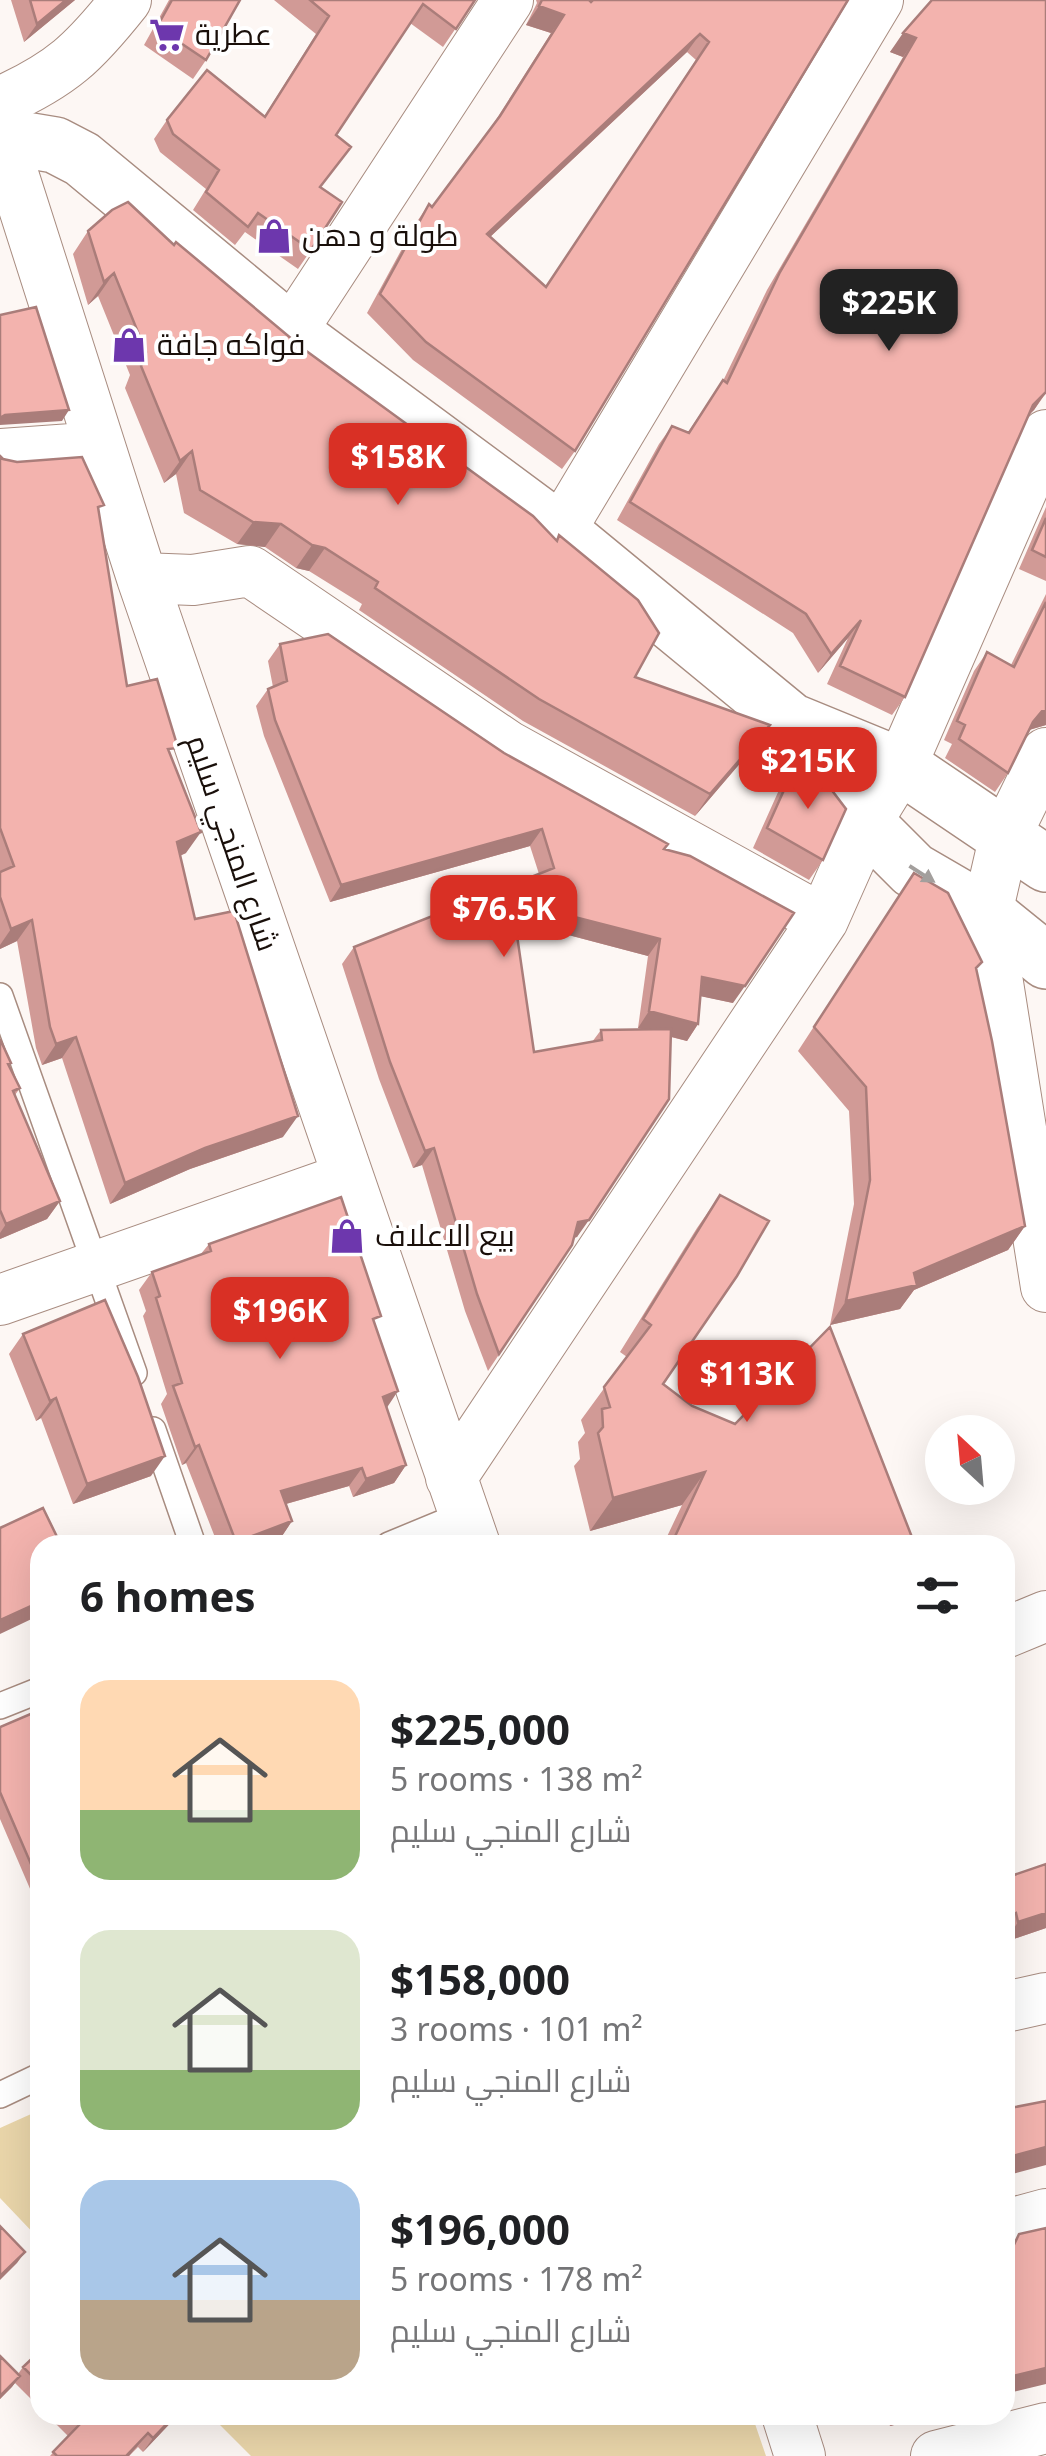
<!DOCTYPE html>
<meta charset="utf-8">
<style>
:root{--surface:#fff;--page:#f2f2f2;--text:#202124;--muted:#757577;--accent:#d93025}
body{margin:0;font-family:"Noto Sans",Cairo,sans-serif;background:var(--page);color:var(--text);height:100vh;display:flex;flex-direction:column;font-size:38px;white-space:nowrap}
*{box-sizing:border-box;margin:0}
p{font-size:32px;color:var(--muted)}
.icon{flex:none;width:55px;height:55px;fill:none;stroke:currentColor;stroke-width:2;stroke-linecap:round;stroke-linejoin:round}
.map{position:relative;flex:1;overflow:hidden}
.sheet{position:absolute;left:30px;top:1535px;width:985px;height:890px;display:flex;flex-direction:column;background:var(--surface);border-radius:30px;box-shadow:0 10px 40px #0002}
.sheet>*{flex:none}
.needle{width:65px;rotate:334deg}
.controls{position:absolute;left:925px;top:1415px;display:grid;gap:20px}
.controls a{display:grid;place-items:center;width:90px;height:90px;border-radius:50%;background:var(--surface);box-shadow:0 10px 40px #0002;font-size:50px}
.price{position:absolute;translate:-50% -85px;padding:0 22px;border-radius:20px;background:var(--accent);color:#fff;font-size:32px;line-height:65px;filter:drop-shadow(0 2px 5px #0008)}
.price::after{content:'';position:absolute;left:50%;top:60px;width:30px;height:22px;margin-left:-15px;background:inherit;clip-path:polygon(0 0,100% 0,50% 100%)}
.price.active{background:#222;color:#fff}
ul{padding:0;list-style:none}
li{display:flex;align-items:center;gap:30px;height:250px;padding:0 50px}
li span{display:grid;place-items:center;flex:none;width:280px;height:200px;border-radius:30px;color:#555}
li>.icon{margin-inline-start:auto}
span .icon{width:120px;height:120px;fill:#fffc;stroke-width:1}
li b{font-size:42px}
h2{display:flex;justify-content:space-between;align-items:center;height:120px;padding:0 50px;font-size:42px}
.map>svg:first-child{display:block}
.green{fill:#ead6aa}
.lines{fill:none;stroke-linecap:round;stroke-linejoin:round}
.service-casing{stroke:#a88c80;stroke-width:28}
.minor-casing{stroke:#a88c80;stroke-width:52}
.tertiary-casing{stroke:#a88c80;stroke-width:58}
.service{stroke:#fff;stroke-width:25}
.minor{stroke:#fff;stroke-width:50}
.tertiary{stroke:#fff;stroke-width:55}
.wall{fill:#d19a96;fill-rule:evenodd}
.shaded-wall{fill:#aa7d7a}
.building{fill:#f3b3ae;stroke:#aa7d7a;stroke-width:2.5;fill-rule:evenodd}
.oneway{fill:#a39f9d}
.labels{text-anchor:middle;stroke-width:8;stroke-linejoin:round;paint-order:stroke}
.poi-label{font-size:30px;fill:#190f0a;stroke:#fff;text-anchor:start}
.street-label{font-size:30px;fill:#190f0a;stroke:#fff}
</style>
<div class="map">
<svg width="1046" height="2456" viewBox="0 0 1046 2456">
<rect width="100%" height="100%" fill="#fdf7f4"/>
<path class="green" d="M40,2110V2240L0,2198V2128Z
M210,2415H752L766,2456H251Z"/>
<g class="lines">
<defs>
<path id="service" d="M0,996L134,1373
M153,1430L193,1545
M389,1545L464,1514
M0,1706L40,1690
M0,2095L40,2076"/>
<path id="minor" d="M0,102C62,74 84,53 126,0
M0,133L142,578L475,1545
M291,332L508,0
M0,454L100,447
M560,531L878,0
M142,578L193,580L250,571L508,746L823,920
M1046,753L1004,839L987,913L1046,1287
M0,1300L347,1178
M451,1478L823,920L866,823L901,766L1046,435
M1005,1633L1046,1616
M1005,2007L1046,1998
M1005,2225L1046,2214
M787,2415L800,2456
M936,2456L1046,2428"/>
<path id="tertiary" d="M1,136L55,145L82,159L291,332L560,531L791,721L866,823L913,870L987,913L1046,961
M791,721L901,766L1046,864"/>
</defs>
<use href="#service" class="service-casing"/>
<use href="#minor" class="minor-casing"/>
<use href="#tertiary" class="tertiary-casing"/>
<use href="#service" class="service"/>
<use href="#minor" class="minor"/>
<use href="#tertiary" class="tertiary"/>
</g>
<path class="wall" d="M11,0H75L24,42Z
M169,0H240L206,60L193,79L144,45Z
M274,0H475L443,47L410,23L336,135L321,187L311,250L298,269L245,232L235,245L193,210L206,189L160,152L154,139L167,120L264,117L316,34Z
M536,0H589L591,2L848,0L575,451L562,469L413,360L367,313L416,223L429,204L432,207L492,126L551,33L526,25L537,3ZM687,52L696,60L546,287L490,237Z
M932,0L1046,393L1034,410L1028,416L905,697L892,715L827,684L848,638L818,673L793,633L617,520L659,444L672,426L688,432L723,381L767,290L903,57L890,52Z
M88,231L173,245L305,350L556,540L559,535L635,677L770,725L754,747L695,816L523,721L359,610L362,604L309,571L296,568L265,547L237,544L184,513L176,474L164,483L125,388L130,375L98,296L88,305L73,254Z
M0,456L99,513L127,686L171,757L186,853L180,856L195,919L283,1137L190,1169L110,1204L62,1058L42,1065L36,1048L17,941L0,949Z
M1046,507V581L1019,569Z
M1046,594V725L1029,730L1008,773L995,792L945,758L952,744L944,740L974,671L987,652L1011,665Z
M280,644L504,753L664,849L733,1003L701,996L698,1024L687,1041L671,1037L577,1237L574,1238L572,1245L488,1371L465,1311L422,1165L413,1168L379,1079L342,964L354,947L539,874L530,846L330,902L264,736L256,706L268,689L273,687L268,661ZM515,921L648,956L638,1028L643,1030H601L592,1042L534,1052Z
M797,761L823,860L809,880L753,848L783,781Z
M914,873L976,970L1025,1226L1008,1250L914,1290L900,1309L830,1325L854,1204L849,1111L798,1051Z
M0,1039L11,1063L9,1065L20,1088L15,1095L60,1201L47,1219L0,1239Z
M720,1195L663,1384L692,1406L915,1545H663L682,1505L590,1531L574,1466L580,1459L578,1442L585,1433L581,1420L627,1357L620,1352L697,1228Z
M209,1244L375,1325L387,1408L406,1465L394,1483L353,1497L349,1486L286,1504L292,1521L280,1539L264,1545H218L186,1463L182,1465L161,1404L167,1394L143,1316L146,1311L139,1290L152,1272L200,1255Z
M23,1334L151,1476L73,1504L41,1418L36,1421L9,1354Z
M40,1710V1912L0,1819V1727Z
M1046,1864V1928L1005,1942V1878Z
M40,2351V2408L15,2383L0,2399V2356L18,2374L23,2367Z
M47,2415H178L143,2452L138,2447L129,2456H50L68,2436Z
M885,2415H934L890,2426Z"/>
<path class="shaded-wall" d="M66,0H75L24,42L37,24Z
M539,6L564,15L551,33L526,25Z
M903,33L916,38L903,57L890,52Z
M700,34L687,52L474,252L487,234Z
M114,273L98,296L88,305L104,282Z
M1046,392L1034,410L1020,423L1033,405Z
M69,410L62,421L0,425V418L5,415Z
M192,451L176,474L164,483L180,461Z
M253,522L281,524L265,547L237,544Z
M312,545L325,548L309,571L296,568Z
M861,620L848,638L818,673L831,654Z
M1046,710V725L1029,730L1033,722L1042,711Z
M770,725L754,747L695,816L710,794Z
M542,829L530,846L330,902L341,885Z
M201,832L186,853L162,863L177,842Z
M512,901L660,939L648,956L500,917Z
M32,920L17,941L0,949V945L11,929Z
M702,977L745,986L733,1003L690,994Z
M649,1011L698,1024L687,1041L638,1028Z
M76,1037L62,1058L42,1065L56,1044Z
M298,1116L283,1137L190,1169L110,1204L125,1183L205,1148Z
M434,1148L422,1165L413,1168L425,1151Z
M60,1201L47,1219L0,1239V1233L6,1224Z
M589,1220L577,1237L566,1239L578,1222Z
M1025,1226L1008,1250L914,1290L900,1309L830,1325L846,1301Z
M398,1391L386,1409L383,1397Z
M56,1398L41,1418L36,1421L50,1401Z
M199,1445L186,1463L182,1465L195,1447Z
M165,1456L151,1476L73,1504L87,1484Z
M406,1465L394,1483L353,1497L366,1479Z
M362,1468L349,1486L268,1509L281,1491Z
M705,1472L682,1505L590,1531L613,1498Z
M292,1521L280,1539L264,1545H235L236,1542Z
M40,1602V1615L0,1634V1620Z
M1016,1913L1005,1929V1918Z
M1046,1913V1928L1005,1942L1018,1922Z
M1046,2147V2165L1005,2176V2158Z
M25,2252L17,2263L0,2280V2276Z
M1046,2368V2384L1005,2394V2378Z
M20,2376L12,2387L0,2399V2396Z
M175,2415H178L143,2452L153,2438Z
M897,2415H934L890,2426Z
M148,2433L129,2456H126Z"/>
<path class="building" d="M30,0H66L37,24Z
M172,0H240L206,60L157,27Z
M310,0H475L456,29L423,4L336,135L351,147L320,187L342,202L311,250L258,213L248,227L206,192L219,170L173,134L167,120L207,70L265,117L329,16Z
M542,0H589L591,2L593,0H848L575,451L426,342L380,294L429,204L432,207L500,116L564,15L539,6ZM700,34L709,42L546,287L487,234Z
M932,0H1046V392L1033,405L905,697L840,666L861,620L831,654L806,614L630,502L672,426L689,433L723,380L727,383L780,272L916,38L903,33Z
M128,202L174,245L176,242L305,350L533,516L557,541L559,535L638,600L659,633L635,677L770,725L710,794L539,699L375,588L378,582L325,548L312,545L281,524L253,522L200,490L192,451L180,461L141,366L146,352L114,273L104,282L88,231L112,210Z
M36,307L69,410L5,415L0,418V315Z
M0,456L3,459L17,462L82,457L104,505L98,507L127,686L157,679L178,748L168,749L201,832L177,842L195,919L234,911L298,1116L205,1148L125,1183L76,1037L56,1044L50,1027L32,920L11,929L0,897V872L14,866L0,828Z
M1046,518V557L1032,550Z
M1046,602V710L1042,711L1033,722L1008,773L959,739L965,725L957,721L987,652L1014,667Z
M328,634L504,753L668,844L664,849L690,856L794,913L745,986L702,977L698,1024L649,1011L660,939L512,901L534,1052L602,1040L601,1030L671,1029L669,1099L589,1220L578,1222L572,1245L499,1354L477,1294L434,1148L425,1151L390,1062L354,947L554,868L542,829L341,885L275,720L268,689L287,681L280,644Z
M797,761L824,780L846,809L823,860L767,828Z
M914,873L948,893L982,962L976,968L992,1041L1025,1226L914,1273L917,1285L846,1301L870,1180L866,1087L814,1027Z
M0,1039L11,1063L8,1064L20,1088L13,1091L60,1201L6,1224L0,1210Z
M720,1195L769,1221L737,1276L663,1384L692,1406L735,1424L830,1327L915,1545H671L705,1472L613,1498L598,1433L603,1427L602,1409L610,1407L604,1387L651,1325L643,1319Z
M341,1197L381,1316L373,1319L398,1391L383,1397L406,1465L366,1479L362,1468L281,1491L292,1521L236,1542L199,1445L195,1447L173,1386L182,1383L156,1298L160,1296L152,1272L211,1251L209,1244Z
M105,1300L138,1377L165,1456L87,1484L56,1398L50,1401L23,1334Z
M43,1508L61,1545H40V1602L0,1620V1528Z
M40,1710V1885L0,1792V1727Z
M1046,1864V1913L1018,1922L1016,1913L1005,1918V1878Z
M1046,2101V2147L1005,2158V2109Z
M0,2226L25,2252L0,2276Z
M1046,2228V2368L1005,2378V2251L1012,2249L1019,2234Z
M40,2351V2384L23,2367Z
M0,2356L20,2376L0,2396Z
M71,2415H175L153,2438L148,2433L126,2456H57L53,2452L80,2424Z"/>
<defs><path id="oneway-solid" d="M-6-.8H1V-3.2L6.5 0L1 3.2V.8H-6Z" transform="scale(2.5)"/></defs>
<use class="oneway" href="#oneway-solid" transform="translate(922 874) rotate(33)"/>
<defs>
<symbol id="supermarket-bare" viewBox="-9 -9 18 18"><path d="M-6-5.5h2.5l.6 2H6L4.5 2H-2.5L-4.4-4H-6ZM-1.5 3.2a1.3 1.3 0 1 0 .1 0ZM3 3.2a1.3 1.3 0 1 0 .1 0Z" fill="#6d37ad" stroke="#fff" stroke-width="2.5" paint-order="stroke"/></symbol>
<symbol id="shop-bare" viewBox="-9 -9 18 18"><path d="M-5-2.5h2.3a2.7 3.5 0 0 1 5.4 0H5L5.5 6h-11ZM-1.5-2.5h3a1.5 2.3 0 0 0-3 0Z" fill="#6d37ad" stroke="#fff" stroke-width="2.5" paint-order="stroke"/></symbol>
</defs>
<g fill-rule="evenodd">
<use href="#supermarket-bare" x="142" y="10" width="50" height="50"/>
<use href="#shop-bare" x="249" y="211" width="50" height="50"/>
<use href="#shop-bare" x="104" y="320" width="50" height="50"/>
<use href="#shop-bare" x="322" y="1211" width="50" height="50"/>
</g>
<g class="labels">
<g class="poi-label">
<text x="195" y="45">عطرية</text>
<text x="302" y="246">طولة و دهن</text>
<text x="157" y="355">فواكه جافة</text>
<text x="375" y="1246">بيع الاعلاف</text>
</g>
<g class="street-label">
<text transform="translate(232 843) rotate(71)" y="10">شارع المنجي سليم</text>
</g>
</g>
</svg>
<div class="controls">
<a><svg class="needle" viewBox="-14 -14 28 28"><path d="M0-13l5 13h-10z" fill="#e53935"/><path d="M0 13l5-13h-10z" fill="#757577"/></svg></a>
</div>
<b class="price active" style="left:889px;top:354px">$225K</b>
<b class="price" style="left:398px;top:508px">$158K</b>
<b class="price" style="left:808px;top:812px">$215K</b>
<b class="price" style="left:504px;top:960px">$76.5K</b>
<b class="price" style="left:280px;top:1362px">$196K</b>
<b class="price" style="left:747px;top:1425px">$113K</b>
<section class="sheet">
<h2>6 homes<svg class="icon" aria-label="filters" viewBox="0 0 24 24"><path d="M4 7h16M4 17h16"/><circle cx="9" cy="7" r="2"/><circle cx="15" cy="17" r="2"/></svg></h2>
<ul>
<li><span style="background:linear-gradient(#ffd9b3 65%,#8fb573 0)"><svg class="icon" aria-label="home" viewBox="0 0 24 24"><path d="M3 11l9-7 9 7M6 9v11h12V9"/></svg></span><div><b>$225,000</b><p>5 rooms · 138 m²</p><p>شارع المنجي سليم</p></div></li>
<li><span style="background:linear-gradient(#dfe7d0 70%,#8fb573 0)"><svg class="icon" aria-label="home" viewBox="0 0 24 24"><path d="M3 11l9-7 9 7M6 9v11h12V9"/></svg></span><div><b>$158,000</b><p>3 rooms · 101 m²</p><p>شارع المنجي سليم</p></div></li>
<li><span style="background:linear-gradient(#a9c7e8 60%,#b9a48a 0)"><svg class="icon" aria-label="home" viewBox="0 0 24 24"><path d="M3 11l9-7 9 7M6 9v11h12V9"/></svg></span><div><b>$196,000</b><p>5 rooms · 178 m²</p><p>شارع المنجي سليم</p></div></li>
</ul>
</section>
</div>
